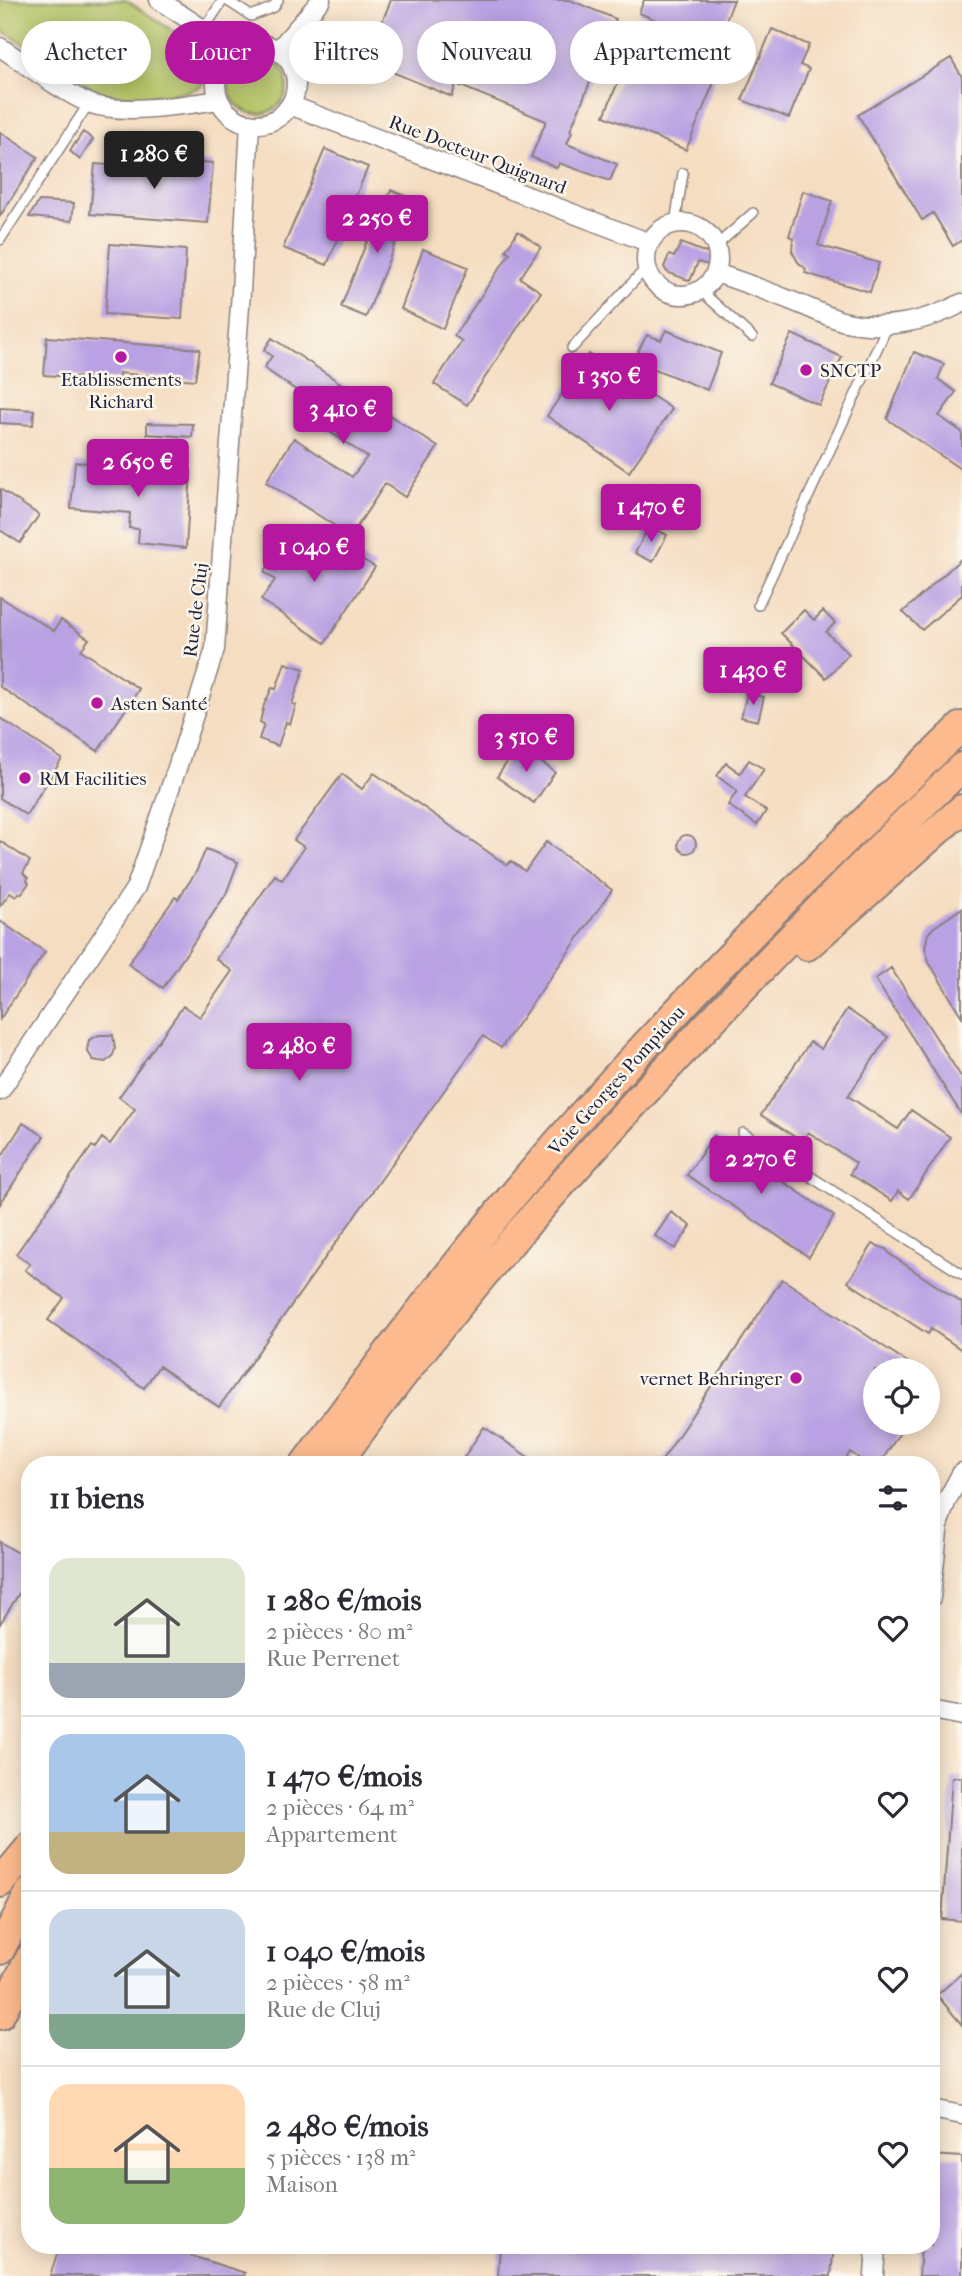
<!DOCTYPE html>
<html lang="fr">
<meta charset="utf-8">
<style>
:root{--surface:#fff;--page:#f2f2f3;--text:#2b2b33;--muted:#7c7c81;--line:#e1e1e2;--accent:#b5179e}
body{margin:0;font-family:"IM FELL French Canon",serif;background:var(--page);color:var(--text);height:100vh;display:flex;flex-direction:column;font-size:26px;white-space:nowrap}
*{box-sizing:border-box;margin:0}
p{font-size:23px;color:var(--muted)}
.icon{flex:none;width:38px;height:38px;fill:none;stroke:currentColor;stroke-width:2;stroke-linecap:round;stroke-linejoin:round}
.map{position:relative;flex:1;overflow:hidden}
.details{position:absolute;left:21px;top:1456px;width:919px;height:798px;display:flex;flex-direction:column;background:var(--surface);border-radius:28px;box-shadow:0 4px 18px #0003}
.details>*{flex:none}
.banner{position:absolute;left:21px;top:21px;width:920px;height:63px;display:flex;gap:14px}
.tools{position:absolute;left:863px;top:1358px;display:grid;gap:14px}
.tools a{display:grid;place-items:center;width:77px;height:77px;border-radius:50%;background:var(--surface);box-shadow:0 4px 18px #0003;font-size:35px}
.price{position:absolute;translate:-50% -60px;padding:0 16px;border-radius:7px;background:var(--accent);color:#fff;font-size:23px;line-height:46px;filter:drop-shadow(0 2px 4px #0008)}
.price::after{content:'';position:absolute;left:50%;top:42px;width:21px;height:16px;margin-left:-10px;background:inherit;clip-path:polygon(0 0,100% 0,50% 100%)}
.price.active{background:#222;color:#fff}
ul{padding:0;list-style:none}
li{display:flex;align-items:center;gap:21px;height:175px;padding:0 28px}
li+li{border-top:2px solid var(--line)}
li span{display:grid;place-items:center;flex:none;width:196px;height:140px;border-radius:21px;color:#555}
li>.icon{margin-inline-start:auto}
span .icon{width:84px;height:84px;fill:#fffc;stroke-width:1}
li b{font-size:30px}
h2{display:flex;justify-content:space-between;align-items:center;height:84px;padding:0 28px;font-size:30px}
.pill{padding:0 24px;border-radius:32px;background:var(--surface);box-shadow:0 4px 18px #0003;font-size:24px;line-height:63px}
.pill.active{background:var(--accent);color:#fff}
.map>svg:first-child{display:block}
.green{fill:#b4c366;stroke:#6b7250;stroke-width:2}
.building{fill:#b9a1e3}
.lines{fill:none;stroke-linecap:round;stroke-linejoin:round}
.service-casing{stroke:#8c807e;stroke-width:12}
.minor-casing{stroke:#8c807e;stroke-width:21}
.trunk-casing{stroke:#8c807e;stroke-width:32}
.service{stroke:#fff;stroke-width:9}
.minor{stroke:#fff;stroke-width:18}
.trunk{stroke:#fcba8e;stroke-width:28}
.poi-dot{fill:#b5179e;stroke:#fbf7ec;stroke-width:2.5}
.labels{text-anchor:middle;stroke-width:5;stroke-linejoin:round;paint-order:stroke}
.street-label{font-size:19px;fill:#22223b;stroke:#fbf7ec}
.poi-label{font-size:19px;fill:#22223b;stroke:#fbf7ec;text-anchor:start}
</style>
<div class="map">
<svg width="962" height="2276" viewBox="0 0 962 2276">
<rect width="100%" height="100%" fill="#fbf7ec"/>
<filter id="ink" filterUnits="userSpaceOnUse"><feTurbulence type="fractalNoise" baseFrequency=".0143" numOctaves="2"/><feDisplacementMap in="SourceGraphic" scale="14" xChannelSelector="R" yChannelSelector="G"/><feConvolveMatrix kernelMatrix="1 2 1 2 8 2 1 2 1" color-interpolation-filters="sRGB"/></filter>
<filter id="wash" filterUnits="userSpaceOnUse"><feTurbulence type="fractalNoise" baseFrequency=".00686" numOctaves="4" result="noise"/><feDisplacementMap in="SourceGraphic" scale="28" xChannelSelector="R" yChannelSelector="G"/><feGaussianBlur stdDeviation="1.57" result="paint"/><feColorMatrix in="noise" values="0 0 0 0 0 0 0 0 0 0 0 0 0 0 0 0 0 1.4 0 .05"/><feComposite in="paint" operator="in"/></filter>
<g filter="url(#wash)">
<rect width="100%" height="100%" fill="#f5ddc1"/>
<path class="green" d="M0,0H126L205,52C210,65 210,76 201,86C183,97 120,99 100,93L0,29Z
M229 85a29 29 0 1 1 58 0a29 29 0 1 1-58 0Z"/>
<g id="blocks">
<path class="building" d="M391,0H570L616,19L570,131L572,132L567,144L617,164L610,181L559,163L557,168L531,157L546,121L456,84L452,97L366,61Z
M644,0H734L716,45L639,13Z
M772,29L809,45L800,65L809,69L789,118L742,100Z
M633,45L715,80L686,150L604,116Z
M951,58L962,77V240L953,246L933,213L922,220L858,115Z
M0,132L38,157L0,216Z
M83,132L93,139L80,160L70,151Z
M325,149L368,167L327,265L283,248Z
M164,159L213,163L208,223L90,214L95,164L163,169Z
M391,190L413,199L366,317L341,307L369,236L372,237Z
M803,191L832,201L818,245L879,263L870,292L805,273L806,269L798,262L792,251L793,238L789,236Z
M39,201L74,203L72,221L29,217Z
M518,231L541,247L520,278L541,292L467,405L434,384L462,341L454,336L510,253L506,250Z
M681,243L727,261L726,264L714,262L708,265L698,262L690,281L667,272L664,267L669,255L674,257Z
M110,244L186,250L182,319L105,314Z
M423,249L468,267L443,329L401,309Z
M666,330L721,353L707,390L637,362L640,353L638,351L647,335L661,340Z
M792,334L842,357L819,405L769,383Z
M47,337L200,349L195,380L119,373V380L44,375Z
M272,338L438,447L405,497L385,484L351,536L266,482L294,438L352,477L367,457L295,408V403L300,393L264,368L272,356L264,350Z
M914,352L944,364L938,379L956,392L939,416L962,432V470L887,419Z
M589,354L672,409L629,472L547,416Z
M0,408L34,410L33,425L0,423Z
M147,423L193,424L192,437L147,434Z
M75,462L191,471L186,548L138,543L139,529L129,528L130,513L71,508Z
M0,489L39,515L20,543L0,530Z
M649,526L667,535L653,562L635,553Z
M293,529L333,556L340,546L375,567L325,643L261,600L275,580L264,572Z
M962,558V595L922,630L903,612Z
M0,597L54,631L61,620L89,639L81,650L139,689L98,751L0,687Z
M804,610L814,620L823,611L835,623L826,632L849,654L826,678L781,633Z
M285,663L304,669L292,704L296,705L290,724L286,722L278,746L259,739L264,724L260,722L264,705L272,688L276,689Z
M747,694L764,697L758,721L741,717Z
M0,718L62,759L26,815L0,798Z
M518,746L555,772L534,803L497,777Z
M749,760L764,769L745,797L766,811L757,825L728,805L737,791L717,776L726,763L740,773Z
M374,773L507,865L511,861L525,871L546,842L612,890L501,1048L483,1036L219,1407L159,1366L144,1388L48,1320L64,1298L25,1270L30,1264L16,1254L92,1146L95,1148L102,1138L110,1144L135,1109L119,1097L183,1006L200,1017L232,971L216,959L275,875L282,880L304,847L294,840L342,774L362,789Z
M678 844a9 9 0 1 1 18 0a9 9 0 1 1-18 0Z
M0,841L30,861L23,873L28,878L27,881L29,883L21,894L19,893L16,897L10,893L0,906Z
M206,849L238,862L226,894L163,988L128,964L175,897L178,899L196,872Z
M962,908V1017L929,962L925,948L928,934L933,928Z
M0,921L45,952L0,1019Z
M891,968L962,1078V1115L875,979Z
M847,1009L888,1037L848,1096L898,1129L911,1110L950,1137L909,1199L898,1191L892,1201L850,1174L856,1163L808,1132L801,1141L761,1115L810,1042L821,1049Z
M113,1035L115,1049L112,1057L105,1062L93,1060L87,1050L89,1040L99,1035Z
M23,1123L44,1136L0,1204V1159Z
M714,1135L834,1216L809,1257L687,1175Z
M671,1212L691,1226L675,1249L655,1236Z
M873,1244L886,1249L891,1255L962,1303V1350L931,1329L928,1334L848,1282Z
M782,1279L919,1370H875V1423H906L879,1465H868L850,1452L842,1465H659Z
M484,1427L540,1465H459Z
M0,1542L30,1560V1576L0,1624Z
M952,1777H962V1921L942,1919Z
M962,1973V2025L937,1995Z
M931,2155L962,2157V2276H919L921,2245H931Z
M60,2245H157L245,2273L244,2276H50Z
M500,2245H609L665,2250L666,2245H834L831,2276H498Z"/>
</g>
</g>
<g filter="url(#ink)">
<use href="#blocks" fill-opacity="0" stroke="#8c807e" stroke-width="2"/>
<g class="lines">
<defs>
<path id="service" d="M226,0L251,16L274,7L278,0
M204,29L223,0
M675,223L683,173
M0,240L89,103
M716,246L753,213
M700,290L752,337
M572,348L647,267
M758,605L888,325
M743,1133L962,1274"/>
<path id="minor" d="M159,0L235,50
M216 84a40 40 0 1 1 80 0a40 40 0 1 1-80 0Z
M0,47C26,64 63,93 91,104C124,115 184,105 219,100
M278,50L321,0
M290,105L650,243
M646 259a36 36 0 1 1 72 0a36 36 0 1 1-72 0Z
M716,273C743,282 770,292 797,303C812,309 827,316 842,321C882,331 927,322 962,303
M0,1091L136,887L177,768L215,649L241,292L250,123
M931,1598L939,1522L947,1500L962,1472
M931,1710L962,1716
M931,2109L962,2115
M874,2276L876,2245"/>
<path id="trunk" d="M807,946L962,809
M304,1465C397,1339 493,1213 598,1097C714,968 837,847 962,726
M336,1465C441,1318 560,1182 683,1051C774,954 866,859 962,767
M0,1883L30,1847
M0,1950L30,1892
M0,2015L30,1958"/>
</defs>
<use href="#service" class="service-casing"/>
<use href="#minor" class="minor-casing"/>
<use href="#trunk" class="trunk-casing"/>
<use href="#service" class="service"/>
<use href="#minor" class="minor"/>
<use href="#trunk" class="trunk"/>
</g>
</g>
<g class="poi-dot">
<circle cx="121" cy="357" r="7"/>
<circle cx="806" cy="370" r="7"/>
<circle cx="97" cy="703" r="7"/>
<circle cx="25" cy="778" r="7"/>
<circle cx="796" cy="1378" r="7"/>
</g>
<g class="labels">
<g class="street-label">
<text transform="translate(478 154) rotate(21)" y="7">Rue Docteur Quignard</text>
<text transform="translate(195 610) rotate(-83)" y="7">Rue de Cluj</text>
<text transform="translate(616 1080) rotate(-48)" y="7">Voie Georges Pompidou</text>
</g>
<g class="poi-label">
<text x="820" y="377">SNCTP</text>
<text x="121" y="386" text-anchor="middle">Etablissements<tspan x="121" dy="22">Richard</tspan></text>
<text x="111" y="710">Asten Santé</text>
<text x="39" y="785">RM Facilities</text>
<text x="782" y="1385" text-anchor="end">vernet Behringer</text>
</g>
</g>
</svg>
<div class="tools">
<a><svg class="icon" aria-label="locate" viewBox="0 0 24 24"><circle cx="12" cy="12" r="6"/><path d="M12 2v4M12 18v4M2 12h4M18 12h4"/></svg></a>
</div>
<b class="price active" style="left:154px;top:191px">1 280 €</b>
<b class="price" style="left:377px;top:255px">2 250 €</b>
<b class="price" style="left:609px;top:413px">1 350 €</b>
<b class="price" style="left:343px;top:446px">3 410 €</b>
<b class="price" style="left:138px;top:499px">2 650 €</b>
<b class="price" style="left:651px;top:544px">1 470 €</b>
<b class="price" style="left:314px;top:584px">1 040 €</b>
<b class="price" style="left:753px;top:707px">1 430 €</b>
<b class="price" style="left:526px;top:774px">3 510 €</b>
<b class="price" style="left:299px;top:1083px">2 480 €</b>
<b class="price" style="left:761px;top:1196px">2 270 €</b>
<div class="banner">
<a class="pill">Acheter</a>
<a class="pill active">Louer</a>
<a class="pill">Filtres</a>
<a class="pill">Nouveau</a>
<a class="pill">Appartement</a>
</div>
<section class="details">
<h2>11 biens<svg class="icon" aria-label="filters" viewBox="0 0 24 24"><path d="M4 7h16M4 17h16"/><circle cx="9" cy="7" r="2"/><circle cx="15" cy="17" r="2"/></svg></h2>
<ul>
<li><span style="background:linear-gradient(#dfe7d0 75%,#9aa5b1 0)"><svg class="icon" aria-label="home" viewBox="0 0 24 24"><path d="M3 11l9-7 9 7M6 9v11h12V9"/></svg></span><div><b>1 280 €/mois</b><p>2 pièces · 80 m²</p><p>Rue Perrenet</p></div><svg class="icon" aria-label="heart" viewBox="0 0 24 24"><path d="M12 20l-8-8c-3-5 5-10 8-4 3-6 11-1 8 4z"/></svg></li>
<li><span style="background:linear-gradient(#a9c7e8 70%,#c2b280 0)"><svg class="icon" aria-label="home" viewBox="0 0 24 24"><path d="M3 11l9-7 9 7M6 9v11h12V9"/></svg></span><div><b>1 470 €/mois</b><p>2 pièces · 64 m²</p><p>Appartement</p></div><svg class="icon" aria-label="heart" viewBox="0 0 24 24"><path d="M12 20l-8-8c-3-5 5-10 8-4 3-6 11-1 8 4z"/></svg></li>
<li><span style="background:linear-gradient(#c9d6e8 75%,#7fa58c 0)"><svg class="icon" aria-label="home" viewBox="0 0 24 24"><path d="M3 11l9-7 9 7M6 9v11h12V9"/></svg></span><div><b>1 040 €/mois</b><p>2 pièces · 58 m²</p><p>Rue de Cluj</p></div><svg class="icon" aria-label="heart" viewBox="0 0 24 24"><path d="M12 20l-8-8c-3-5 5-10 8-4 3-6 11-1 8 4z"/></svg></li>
<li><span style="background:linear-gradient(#ffd9b3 60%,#8fb573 0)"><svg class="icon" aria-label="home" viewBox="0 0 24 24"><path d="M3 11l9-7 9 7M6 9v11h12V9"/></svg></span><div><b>2 480 €/mois</b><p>5 pièces · 138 m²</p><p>Maison</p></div><svg class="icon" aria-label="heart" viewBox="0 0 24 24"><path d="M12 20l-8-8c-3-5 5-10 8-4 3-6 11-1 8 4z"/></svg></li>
</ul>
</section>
</div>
